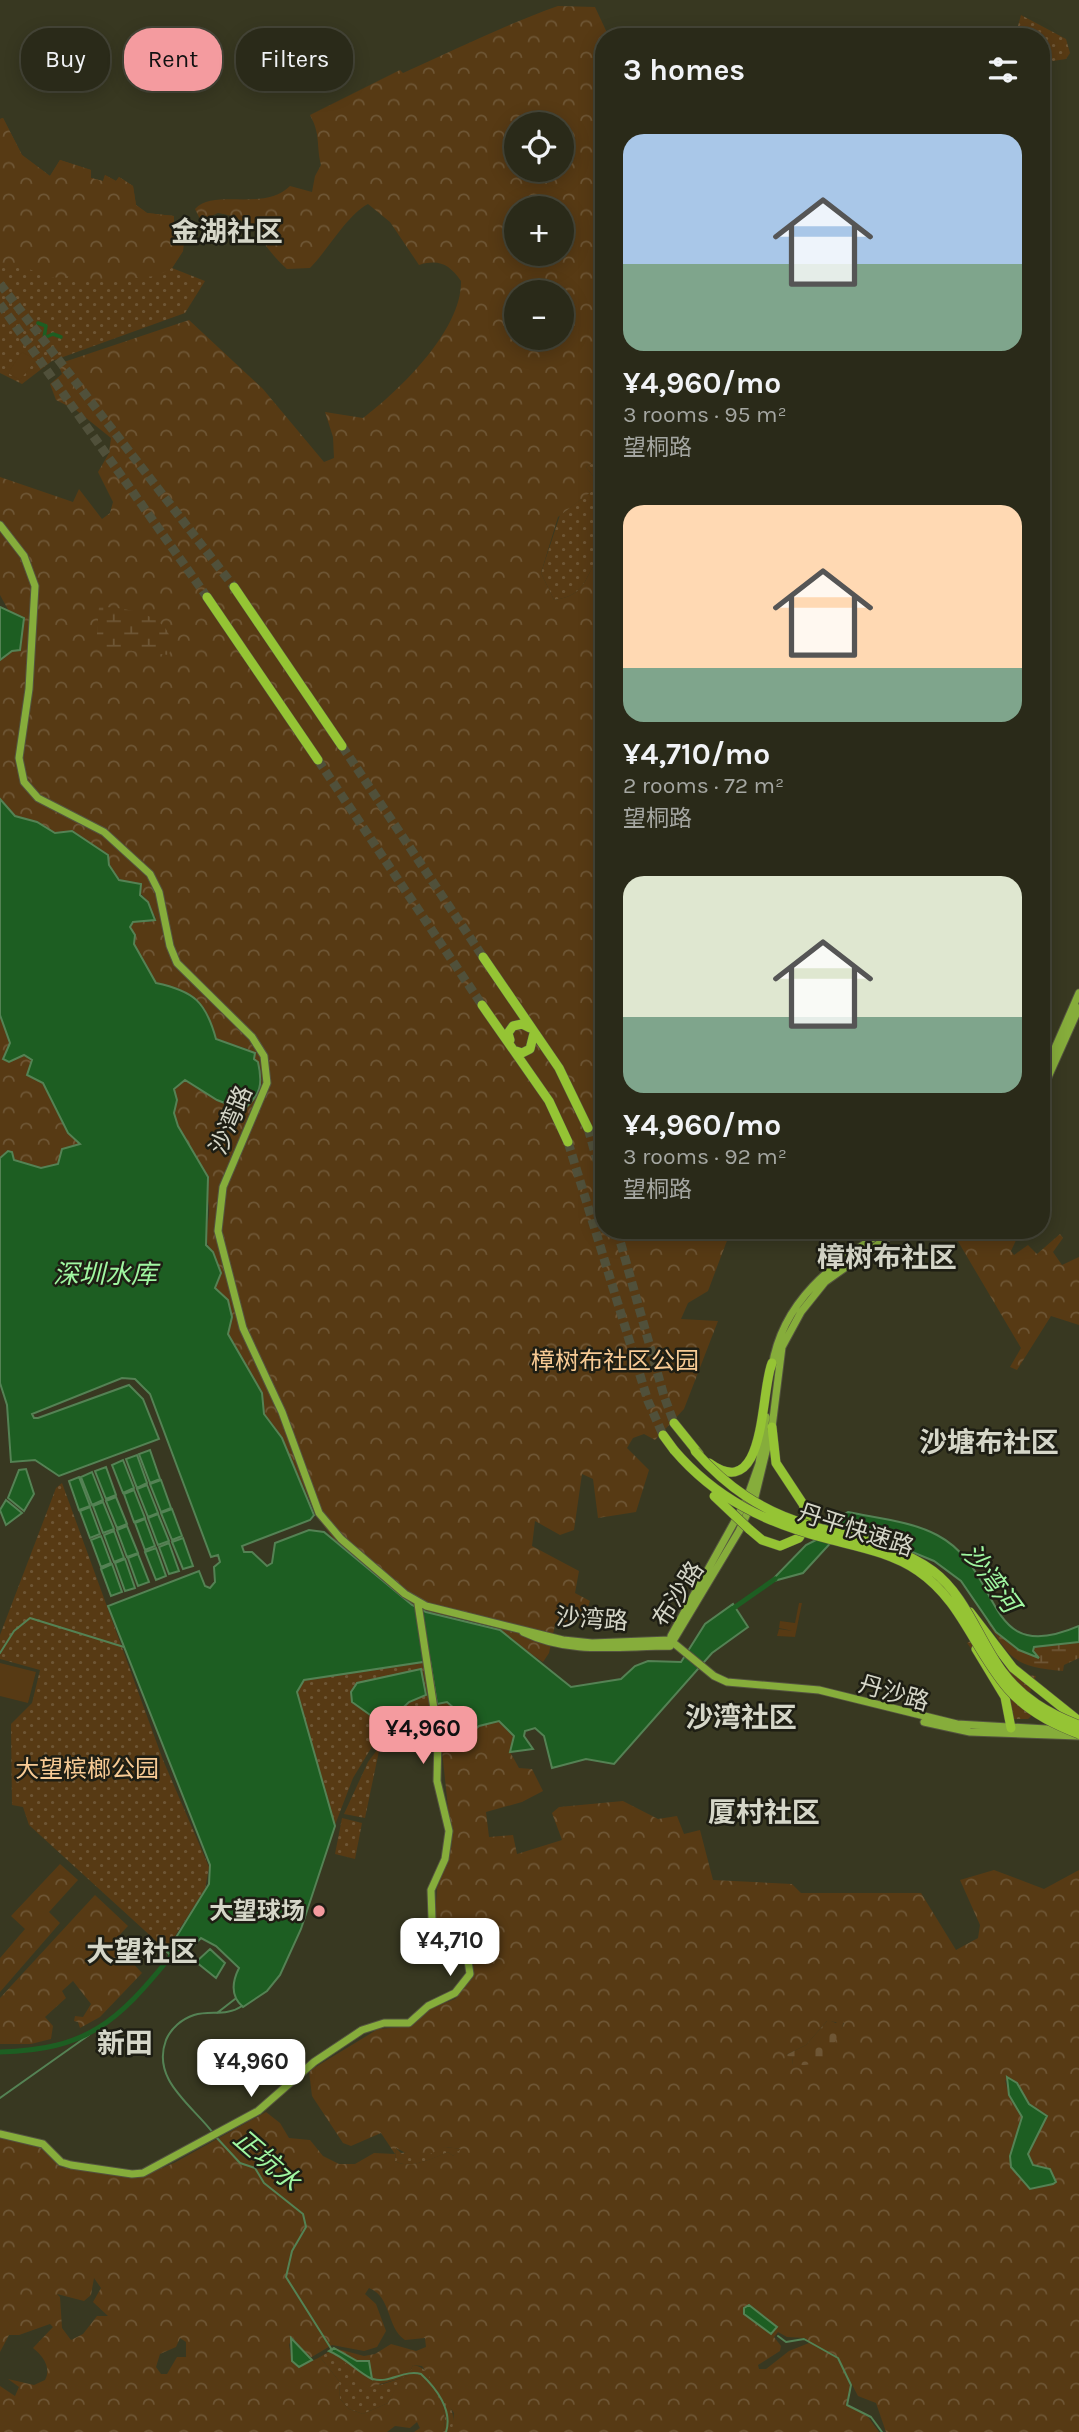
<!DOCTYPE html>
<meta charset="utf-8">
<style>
:root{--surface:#2a2a19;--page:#323222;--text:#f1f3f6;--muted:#a5a7a2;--line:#464638;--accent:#f49b9f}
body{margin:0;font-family:Karla,"Noto Sans SC",sans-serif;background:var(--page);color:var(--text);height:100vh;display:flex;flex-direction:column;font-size:26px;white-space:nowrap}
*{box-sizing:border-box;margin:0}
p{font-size:23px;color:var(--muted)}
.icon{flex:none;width:38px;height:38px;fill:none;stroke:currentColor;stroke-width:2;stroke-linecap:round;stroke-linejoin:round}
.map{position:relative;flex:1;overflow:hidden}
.drawer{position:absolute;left:595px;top:28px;width:455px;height:1211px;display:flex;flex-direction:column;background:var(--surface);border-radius:28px;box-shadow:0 4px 18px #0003,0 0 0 2px var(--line)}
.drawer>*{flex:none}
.banner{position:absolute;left:21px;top:28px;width:469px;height:63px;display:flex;gap:14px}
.fabs{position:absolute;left:504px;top:112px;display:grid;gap:14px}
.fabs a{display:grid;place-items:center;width:70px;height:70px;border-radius:50%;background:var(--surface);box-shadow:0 4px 18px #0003,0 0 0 2px var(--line);font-size:35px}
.price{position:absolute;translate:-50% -60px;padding:0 16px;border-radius:14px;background:#fff;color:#222;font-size:23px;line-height:46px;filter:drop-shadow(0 2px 4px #0008)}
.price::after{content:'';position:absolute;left:50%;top:42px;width:21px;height:16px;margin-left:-10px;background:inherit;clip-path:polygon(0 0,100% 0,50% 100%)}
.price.active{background:var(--accent);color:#111}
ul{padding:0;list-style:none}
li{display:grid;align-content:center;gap:14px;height:371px;padding:0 28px}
li span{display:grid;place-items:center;height:217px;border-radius:21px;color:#555}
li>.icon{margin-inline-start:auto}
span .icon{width:126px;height:126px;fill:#fffc;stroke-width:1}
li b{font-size:30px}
h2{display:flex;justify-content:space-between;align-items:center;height:84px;padding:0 28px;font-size:30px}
.pill{padding:0 24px;border-radius:28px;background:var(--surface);box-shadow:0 4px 18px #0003,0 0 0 2px var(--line);font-size:24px;line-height:63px}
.pill.active{background:var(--accent);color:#111}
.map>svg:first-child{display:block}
.green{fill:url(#green-dots)}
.forest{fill:url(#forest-crowns);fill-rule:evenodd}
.wetland{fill:url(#wetland-marsh)}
.cemetery{fill:url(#cemetery-stones)}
.pitch{fill:#573a14}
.water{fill:#1d5e22;stroke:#548254;stroke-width:2}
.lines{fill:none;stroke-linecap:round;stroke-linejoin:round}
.stream{stroke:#548254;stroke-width:2}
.canal{stroke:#1d5e22;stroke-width:3.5}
.river{stroke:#1d5e22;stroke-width:5}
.highway-tunnel{stroke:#50503a;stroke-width:9;stroke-dasharray:9 4.5;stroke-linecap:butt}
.major-casing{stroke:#54543f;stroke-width:9}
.highway-casing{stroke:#54543f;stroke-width:10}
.major{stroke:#86ad3b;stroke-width:7}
.highway{stroke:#95c434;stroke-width:9}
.highway-bridge-casing{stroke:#54543f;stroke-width:10;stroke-linecap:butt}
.highway-bridge{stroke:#95c434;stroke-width:9}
.poi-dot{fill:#f49b9f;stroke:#1e1e14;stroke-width:2.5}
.labels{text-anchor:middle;stroke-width:5;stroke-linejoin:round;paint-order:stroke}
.street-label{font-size:24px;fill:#d5d6c8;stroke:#1e1e14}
.park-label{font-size:24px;fill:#f8cb95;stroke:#1e1e14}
.poi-label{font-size:24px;font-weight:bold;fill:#d5d6c8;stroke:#1e1e14;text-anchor:end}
.water-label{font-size:26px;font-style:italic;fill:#a0f7a1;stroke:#1e1e14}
.quarter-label{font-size:28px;font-weight:bold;fill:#d5d6c8;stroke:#1e1e14}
</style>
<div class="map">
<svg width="1079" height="2432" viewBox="0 0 1079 2432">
<defs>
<pattern id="green-dots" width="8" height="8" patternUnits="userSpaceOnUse" patternTransform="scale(1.75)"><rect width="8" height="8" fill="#573a14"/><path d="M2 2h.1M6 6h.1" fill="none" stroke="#6e5635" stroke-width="1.8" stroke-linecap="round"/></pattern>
<pattern id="forest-crowns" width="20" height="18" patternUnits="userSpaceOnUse" patternTransform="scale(1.75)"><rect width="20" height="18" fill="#573a14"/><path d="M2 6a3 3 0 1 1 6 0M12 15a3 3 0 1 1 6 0" fill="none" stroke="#6e5635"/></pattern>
<pattern id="wetland-marsh" width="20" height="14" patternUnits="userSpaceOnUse" patternTransform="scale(1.75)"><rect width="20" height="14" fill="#573a14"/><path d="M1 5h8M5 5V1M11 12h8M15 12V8" fill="none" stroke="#6e5635"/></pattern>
<pattern id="cemetery-stones" width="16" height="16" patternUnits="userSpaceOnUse" patternTransform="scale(1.75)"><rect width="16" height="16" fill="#573a14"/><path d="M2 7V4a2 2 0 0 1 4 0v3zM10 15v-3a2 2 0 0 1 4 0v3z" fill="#6e5635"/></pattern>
</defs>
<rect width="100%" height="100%" fill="#383821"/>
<path class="green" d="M1021,15L1066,39L1070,53L1066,59L1053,61L1041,55V37H1015Z
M3,118L22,155L50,176L60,160L91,170V178L103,181L105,175L116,181L119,177L133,186L136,205L147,213L174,216V223L184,238L183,251L172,268L205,281L185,313L52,361L22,384L0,373V119Z
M604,455V555C582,571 592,595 554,600L541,573L560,515L600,485L586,467Z
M62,1483L163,1760L209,1867L205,1889L166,1950L29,1825L23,1807L12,1805L11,1724L32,1703L40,1670L0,1659V1635L56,1488Z
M980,1636C999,1662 1002,1673 1036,1676L1029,1695L1040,1708L1028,1719H1011V1702L967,1643Z
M431,1660L434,1717L376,1740L353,1778L335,1825L297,1692L304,1680Z
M380,1746L365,1818L344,1814L368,1762Z
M342,1818L362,1823L355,1859L335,1854Z
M445,2147L462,2149L453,2156L448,2152C435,2158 408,2170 395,2161L396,2148L401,2153Z
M328,2352L342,2357L349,2367L380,2385L408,2376L413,2365C434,2367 461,2413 452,2432H443C451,2406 432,2390 414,2374L399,2383L388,2403L363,2414L349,2409L340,2399L339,2381L320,2357Z"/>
<path class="forest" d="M558,6L595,7L609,37H604V382L594,405L604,415V455L586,467L600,485L558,517L541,573L554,600C592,595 582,571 604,555V1230H731L708,1291L688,1303L681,1319L718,1321L684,1409L655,1440L644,1434L633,1438L627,1448L649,1470L636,1512L598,1518L593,1479L582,1474L574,1530L560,1535L535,1521L532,1546L579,1571L575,1593L590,1601L584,1619L555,1625L549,1653L543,1662C526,1652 506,1631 488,1625C462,1617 436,1617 412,1605L334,1540L316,1515L282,1438L264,1414L262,1393L228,1334L229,1322L215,1288L213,1252C199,1237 211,1224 209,1206C206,1184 182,1138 174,1113L177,1100L174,1089L185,1080L217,1100L253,1059L248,1049L216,1039C206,1003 195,991 156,983L134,943L130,927L133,922H151L156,917C151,912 151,907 148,902C135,881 111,885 108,855L72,831L55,833L37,822L15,816L0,799V660L12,651L20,616L11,615L0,595V477L73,502L79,489L102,519L110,513L113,502L98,472L109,453L111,438L76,410L56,400L50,384L62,374L58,364L189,320L263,389L324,462L334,458L333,437L325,412L363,418C400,390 462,330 461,281C449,264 439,259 419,265L390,222L368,204C347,215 328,250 310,268L287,269C260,246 256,218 218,213L201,221L195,209C214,188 264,212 290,186L312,192L315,176L321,165C316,145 321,135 310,115L400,70L403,73C455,50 504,25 558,6ZM516,124H562V170H516ZM516,208H562V254H516ZM516,292H562V338H516Z
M3,118L22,155L50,176L60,160L91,170V178L103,181L105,175L116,181L119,177L133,186L136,205L147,213L174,216V223L184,238L183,251L172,268L157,276L82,282L71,276L51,278L21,266L3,268L0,263V119Z
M0,1015L10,1043L9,1062L24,1055L32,1060L68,1133L80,1144C71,1149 67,1158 59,1163C46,1172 27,1164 13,1160L8,1151L0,1158Z
M970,1230H1004L1017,1238L1011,1251L1014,1255L1028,1245L1037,1254L1060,1234L1063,1238L1053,1252L1062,1265L1079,1257V1325L1051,1316L1017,1370L1010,1367L1021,1348L956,1238Z
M447,1702L454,1708L462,1729L471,1732L479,1726L499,1721L515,1739L510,1752L519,1768L532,1769L543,1791L522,1802L486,1812L489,1837L513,1835L517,1854L562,1840L552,1813L559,1807L623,1801L658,1819L677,1816L684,1834L700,1830L713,1880L792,1884L801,1893H921L956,1950L978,1938L980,1925L960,1880L994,1870L1044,1889L1079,1870V2432H886L876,2403L858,2396L849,2379L850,2389L846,2404L868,2417L879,2432H452L454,2413L422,2366L413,2365L408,2376L370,2387C345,2377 357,2363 328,2352L347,2359L372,2378L368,2361H357L334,2348L364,2356L375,2354L391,2344L416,2351L426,2347L425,2338L405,2340C386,2327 392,2297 369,2288L365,2294L376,2304L386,2331L377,2347L364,2351L332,2345L310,2358L292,2337L289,2345L292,2361L308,2363L320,2357L339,2381L340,2399L349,2409L363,2414L388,2403L400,2380L416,2373C435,2386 450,2409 443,2432H414L420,2428L417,2422L410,2428L395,2426L387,2432H0V2386L15,2396L19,2387L8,2379L34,2385L45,2380C52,2367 42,2355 33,2348L53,2327L50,2324L19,2335H9L0,2352V2137L45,2149L60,2167L138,2178L174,2163L266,2112L280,2123L289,2138L310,2140L323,2156L339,2164H355L374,2153L395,2154L381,2133L351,2146L343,2143L312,2096L309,2071L378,2029L412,2026L431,2008L455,1999L474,1976L473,1959L445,1937L435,1918L437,1888L452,1845L437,1704ZM827,2021L844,2023C834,2045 818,2066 792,2065L793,2057L786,2055L806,2045ZM1005,2080L1020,2090L1036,2111L1045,2113L1046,2119L1038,2129L1028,2154L1033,2165L1053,2174L1056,2182L1053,2184L1039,2185L1011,2167L1010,2156L1022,2117L1009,2095ZM396,2148L408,2154H430L445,2147L461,2149L453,2156L448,2152C434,2158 408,2170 395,2161ZM94,2278L101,2288L93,2302L108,2316H97L83,2334L71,2340L62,2328L60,2297L57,2294L84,2301L91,2295ZM778,2332L787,2337L805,2338L809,2343L789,2351L766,2369H759L758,2365L780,2351L781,2346L774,2337ZM180,2338L186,2342V2357H177L167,2374H161L156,2367L160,2354L176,2347Z
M60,1864L78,1880L49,1912L60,1923L0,1992V1958L25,1929L11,1916Z
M95,1895L128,1926L113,1942L142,1973L100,2017L80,2028L78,2022L74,2021L75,2016L83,2017L91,2004L73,1981L62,1991L66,1998L45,2017L53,2026L51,2039L31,2044H0V1998Z"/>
<path class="wetland" d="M99,607C126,607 182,616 169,655L96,647Z
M986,1619L1019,1650L1039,1658L1033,1651L1034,1647L1079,1642V1658L1064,1665L1063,1671C1015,1667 1010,1660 986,1619Z"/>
<path class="cemetery" d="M844,2012C847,2026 831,2052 819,2060C811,2066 801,2065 792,2065L793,2057L784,2056L806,2045L828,2020L836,2023Z"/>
<path class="pitch" d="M22,352L36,360L20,380L8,373Z
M799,1603H802L795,1637L777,1636L779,1629L793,1631L779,1628L780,1621L795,1623Z
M0,1663L36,1672L28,1703L0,1696Z"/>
<path class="water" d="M0,607L24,618L20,650L12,651L0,660Z
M0,799L15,816L37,822L55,833L72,831L108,855L109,865L119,880L141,884L140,895L148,902L155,920L133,922L130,927L135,935L134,944L156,983C194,991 206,1002 216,1039L255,1053L254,1059L258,1062C263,1084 261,1095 243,1110L217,1100L185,1080L174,1089L177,1100L174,1113L178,1126L208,1177L206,1245L213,1252L221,1273L215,1288L228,1300L232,1317L228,1334L262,1393L264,1414L282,1438L314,1515L310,1520L242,1546L244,1552H252L267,1566L272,1563L275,1543L309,1530L324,1532L412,1605L426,1612L500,1630L571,1687L621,1679L635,1666L648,1661L681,1662L705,1624L733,1604L748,1627L712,1653L614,1764L586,1759L552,1768L544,1736L535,1728L525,1731L524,1736L533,1749L510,1752L514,1736L499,1721L479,1726L471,1733L462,1729L454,1708L447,1702L437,1704L430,1661L304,1680L297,1692L335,1826L301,1929L280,1975L267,1991L243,2007C230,1996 232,1982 239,1968L216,1946L201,1938L178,1962L167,1952L209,1884L210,1865L108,1606L199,1571L205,1586L210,1588L215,1582L214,1567L220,1562L218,1555L211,1557L150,1394L135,1379L122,1378L32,1414L34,1418H38L129,1385L143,1399L159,1439L59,1476L35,1460L11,1462L7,1405L0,1383V1158L8,1151L12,1152L14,1160L41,1168L58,1164L62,1149L80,1144L68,1133L43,1083L27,1075L32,1060L24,1055L9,1062L3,1059L10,1043L0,1015Z
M150,1450L160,1479L150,1483L139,1454Z
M137,1455L147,1483L137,1488L126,1459Z
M123,1460L134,1488L123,1493L112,1465Z
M106,1467L116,1495L106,1499L95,1471Z
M26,1469L34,1494L24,1511L8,1498L19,1470Z
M92,1472L103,1500L92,1505L81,1477Z
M79,1477L90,1506L79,1510L69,1481Z
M161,1480L171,1508L161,1512L150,1484Z
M147,1485L158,1513L148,1517L137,1489Z
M134,1490L145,1518L134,1522L124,1494Z
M116,1497L127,1524L117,1528L106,1501Z
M6,1500L22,1513L6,1525L0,1510Z
M103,1502L114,1529L103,1533L93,1506Z
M90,1507L100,1534L90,1538L80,1511Z
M172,1509L182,1536L172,1540L161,1513Z
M848,1512C876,1518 911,1521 937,1535C1006,1571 981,1668 1079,1626V1642L1034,1647L1033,1651L1039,1658L1019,1650L996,1632L961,1581L934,1561L871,1535L849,1531L835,1538L803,1573L770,1582L806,1545L818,1539L823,1526Z
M158,1514L169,1541L158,1545L148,1518Z
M145,1519L155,1546L145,1550L135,1523Z
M127,1526L138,1553L127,1557L117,1530Z
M114,1531L124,1558L114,1562L104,1535Z
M101,1536L111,1563L101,1567L91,1540Z
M183,1538L193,1566L183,1569L172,1542Z
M169,1543L179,1571L169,1574L159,1547Z
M156,1548L166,1576L156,1580L145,1552Z
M138,1554L149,1582L138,1586L128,1558Z
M125,1559L135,1588L125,1591L115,1563Z
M112,1564L122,1592L111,1596L101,1569Z
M421,1669L426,1695L409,1702L392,1718L381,1714L373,1717L352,1702L351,1692L357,1683Z
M210,1949L225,1963L216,1978L196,1962Z
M1007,2077L1017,2083L1029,2104L1047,2116L1028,2154L1033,2165L1050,2169L1056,2182L1053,2184L1030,2189L1011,2167L1010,2156L1022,2117L1009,2095Z
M749,2305L777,2327L771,2334L744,2314V2308Z
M291,2338L312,2360L299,2367L292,2361Z
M334,2348L357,2361H369L372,2379C356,2371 346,2358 329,2351Z"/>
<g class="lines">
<path class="stream" d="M0,1653L14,1631L30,1618L124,1647
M217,2013L235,1999
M0,2098L89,2035
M213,2133C192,2105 151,2080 166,2040C171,2028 182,2019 194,2015C211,2010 226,2017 242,2006
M216,2137L240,2163L255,2168L264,2183L303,2214L306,2227L292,2251L286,2277L332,2350
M778,2336L786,2342L804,2339L838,2358L851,2385L847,2405L871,2417L882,2432
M373,2379C389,2384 405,2369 421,2374C436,2388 453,2410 446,2432"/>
<path class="canal" d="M38,323L46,326L44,338L53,334L61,337"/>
<path class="river" d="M735,1607L775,1579
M0,2052C88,2050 118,2021 171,1956"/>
<path class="highway-tunnel" d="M0,284L234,587
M0,304L207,597
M342,746L483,957
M318,760L482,1005
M588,1128L604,1185
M568,1142L648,1401L663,1435
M617,1230L664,1396L674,1423"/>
<defs>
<path id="major" d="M0,525L24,556L35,586L29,689L19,758L24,782L38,798L104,832L150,874L159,892L170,946L177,963L252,1037L264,1056L267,1083L223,1187L218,1231L243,1328L282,1412L319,1513L341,1539L405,1594L426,1606L563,1640L592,1643L670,1640L714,1676L727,1682L819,1690L957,1724L1064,1730
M1041,1080L1079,993
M1041,1093L1079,1008
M772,1367C782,1301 833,1263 886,1230
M523,1632C571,1655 619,1646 670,1646
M670,1645L671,1636L746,1501L759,1464L766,1417
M670,1646L739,1531L755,1497L772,1427L782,1347L801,1312L825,1282L898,1230
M924,1722L970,1732L1079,1736
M0,2134L43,2144L61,2162L71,2165L132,2174L143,2173L258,2111L314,2062L362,2030L384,2023H409L428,2006L455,1993L470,1974L468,1961L444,1941L434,1929L432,1919L431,1890L445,1859L449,1831L437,1781L438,1735L418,1604"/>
<path id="highway" d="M234,587L342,746
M207,597L318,760
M483,957L559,1068L588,1128
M482,1005L549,1101L568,1142
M510,1040L508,1033L513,1026L522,1024L530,1028
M516,1051L522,1053L530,1049L534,1033
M674,1423L699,1454
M663,1435L674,1450
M709,1463C767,1505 760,1391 772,1363
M749,1529L762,1540L780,1546L799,1538L806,1526L807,1515L803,1504L776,1463L772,1427
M970,1612L1013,1668L1079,1721
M976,1649L1005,1697L1011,1728"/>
</defs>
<use href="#major" class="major-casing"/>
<use href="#highway" class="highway-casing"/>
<use href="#major" class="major"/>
<use href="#highway" class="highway"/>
<defs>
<path id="highway-bridge" d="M674,1450C716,1499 766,1523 828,1539C859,1547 892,1553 918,1571C962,1601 974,1650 1008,1689C1027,1711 1052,1724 1079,1734
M695,1451C727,1487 761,1511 809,1525C851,1538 896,1544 933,1571C966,1596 978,1638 1002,1671C1022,1698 1048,1713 1079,1725
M714,1496L749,1529"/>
</defs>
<use href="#highway-bridge" class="highway-bridge-casing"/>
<use href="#highway-bridge" class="highway-bridge"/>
</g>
<circle class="poi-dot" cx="319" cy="1911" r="7"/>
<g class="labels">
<g class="street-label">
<text transform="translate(231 1120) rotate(-67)" y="8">沙湾路</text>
<text transform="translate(856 1530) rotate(18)" y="8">丹平快速路</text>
<text transform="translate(678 1594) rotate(-57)" y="8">布沙路</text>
<text transform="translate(592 1619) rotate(4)" y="8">沙湾路</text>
<text transform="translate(894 1693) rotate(16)" y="8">丹沙路</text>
</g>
<g class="park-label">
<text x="615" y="1369">樟树布社区公园</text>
<text x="87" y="1777">大望槟榔公园</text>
</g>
<g class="poi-label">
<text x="305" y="1919">大望球场</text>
</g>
<g class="water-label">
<text x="105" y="1283">深圳水库</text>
<text transform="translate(991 1578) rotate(54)" y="9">沙湾河</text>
<text transform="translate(267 2160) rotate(41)" y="9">正坑水</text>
</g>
<g class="quarter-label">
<text x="227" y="241">金湖社区</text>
<text x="887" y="1267">樟树布社区</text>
<text x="989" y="1452">沙塘布社区</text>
<text x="741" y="1727">沙湾社区</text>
<text x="764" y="1822">厦村社区</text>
<text x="142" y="1961">大望社区</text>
<text x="125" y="2053">新田</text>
</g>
</g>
</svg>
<div class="fabs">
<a><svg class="icon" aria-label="locate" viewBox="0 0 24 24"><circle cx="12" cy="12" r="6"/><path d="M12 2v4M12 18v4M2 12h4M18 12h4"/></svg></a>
<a>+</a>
<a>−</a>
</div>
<b class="price active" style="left:423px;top:1766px">¥4,960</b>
<b class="price" style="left:450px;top:1978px">¥4,710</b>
<b class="price" style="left:251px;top:2099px">¥4,960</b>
<div class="banner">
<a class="pill">Buy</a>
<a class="pill active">Rent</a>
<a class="pill">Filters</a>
</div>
<section class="drawer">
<h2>3 homes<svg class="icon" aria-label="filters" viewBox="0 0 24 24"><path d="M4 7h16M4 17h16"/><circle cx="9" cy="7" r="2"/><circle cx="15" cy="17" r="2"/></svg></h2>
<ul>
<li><span style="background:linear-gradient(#a9c7e8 60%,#7fa58c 0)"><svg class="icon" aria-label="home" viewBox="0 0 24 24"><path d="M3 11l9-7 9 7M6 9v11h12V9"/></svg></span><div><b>¥4,960/mo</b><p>3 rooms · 95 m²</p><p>望桐路</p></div></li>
<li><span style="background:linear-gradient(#ffd9b3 75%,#7fa58c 0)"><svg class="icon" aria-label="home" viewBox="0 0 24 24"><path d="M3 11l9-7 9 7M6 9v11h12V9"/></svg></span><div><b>¥4,710/mo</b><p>2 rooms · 72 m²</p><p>望桐路</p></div></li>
<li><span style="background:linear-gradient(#dfe7d0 65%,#7fa58c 0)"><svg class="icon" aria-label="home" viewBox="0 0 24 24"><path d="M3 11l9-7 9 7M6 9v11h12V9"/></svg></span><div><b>¥4,960/mo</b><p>3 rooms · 92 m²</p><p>望桐路</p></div></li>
</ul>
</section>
</div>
